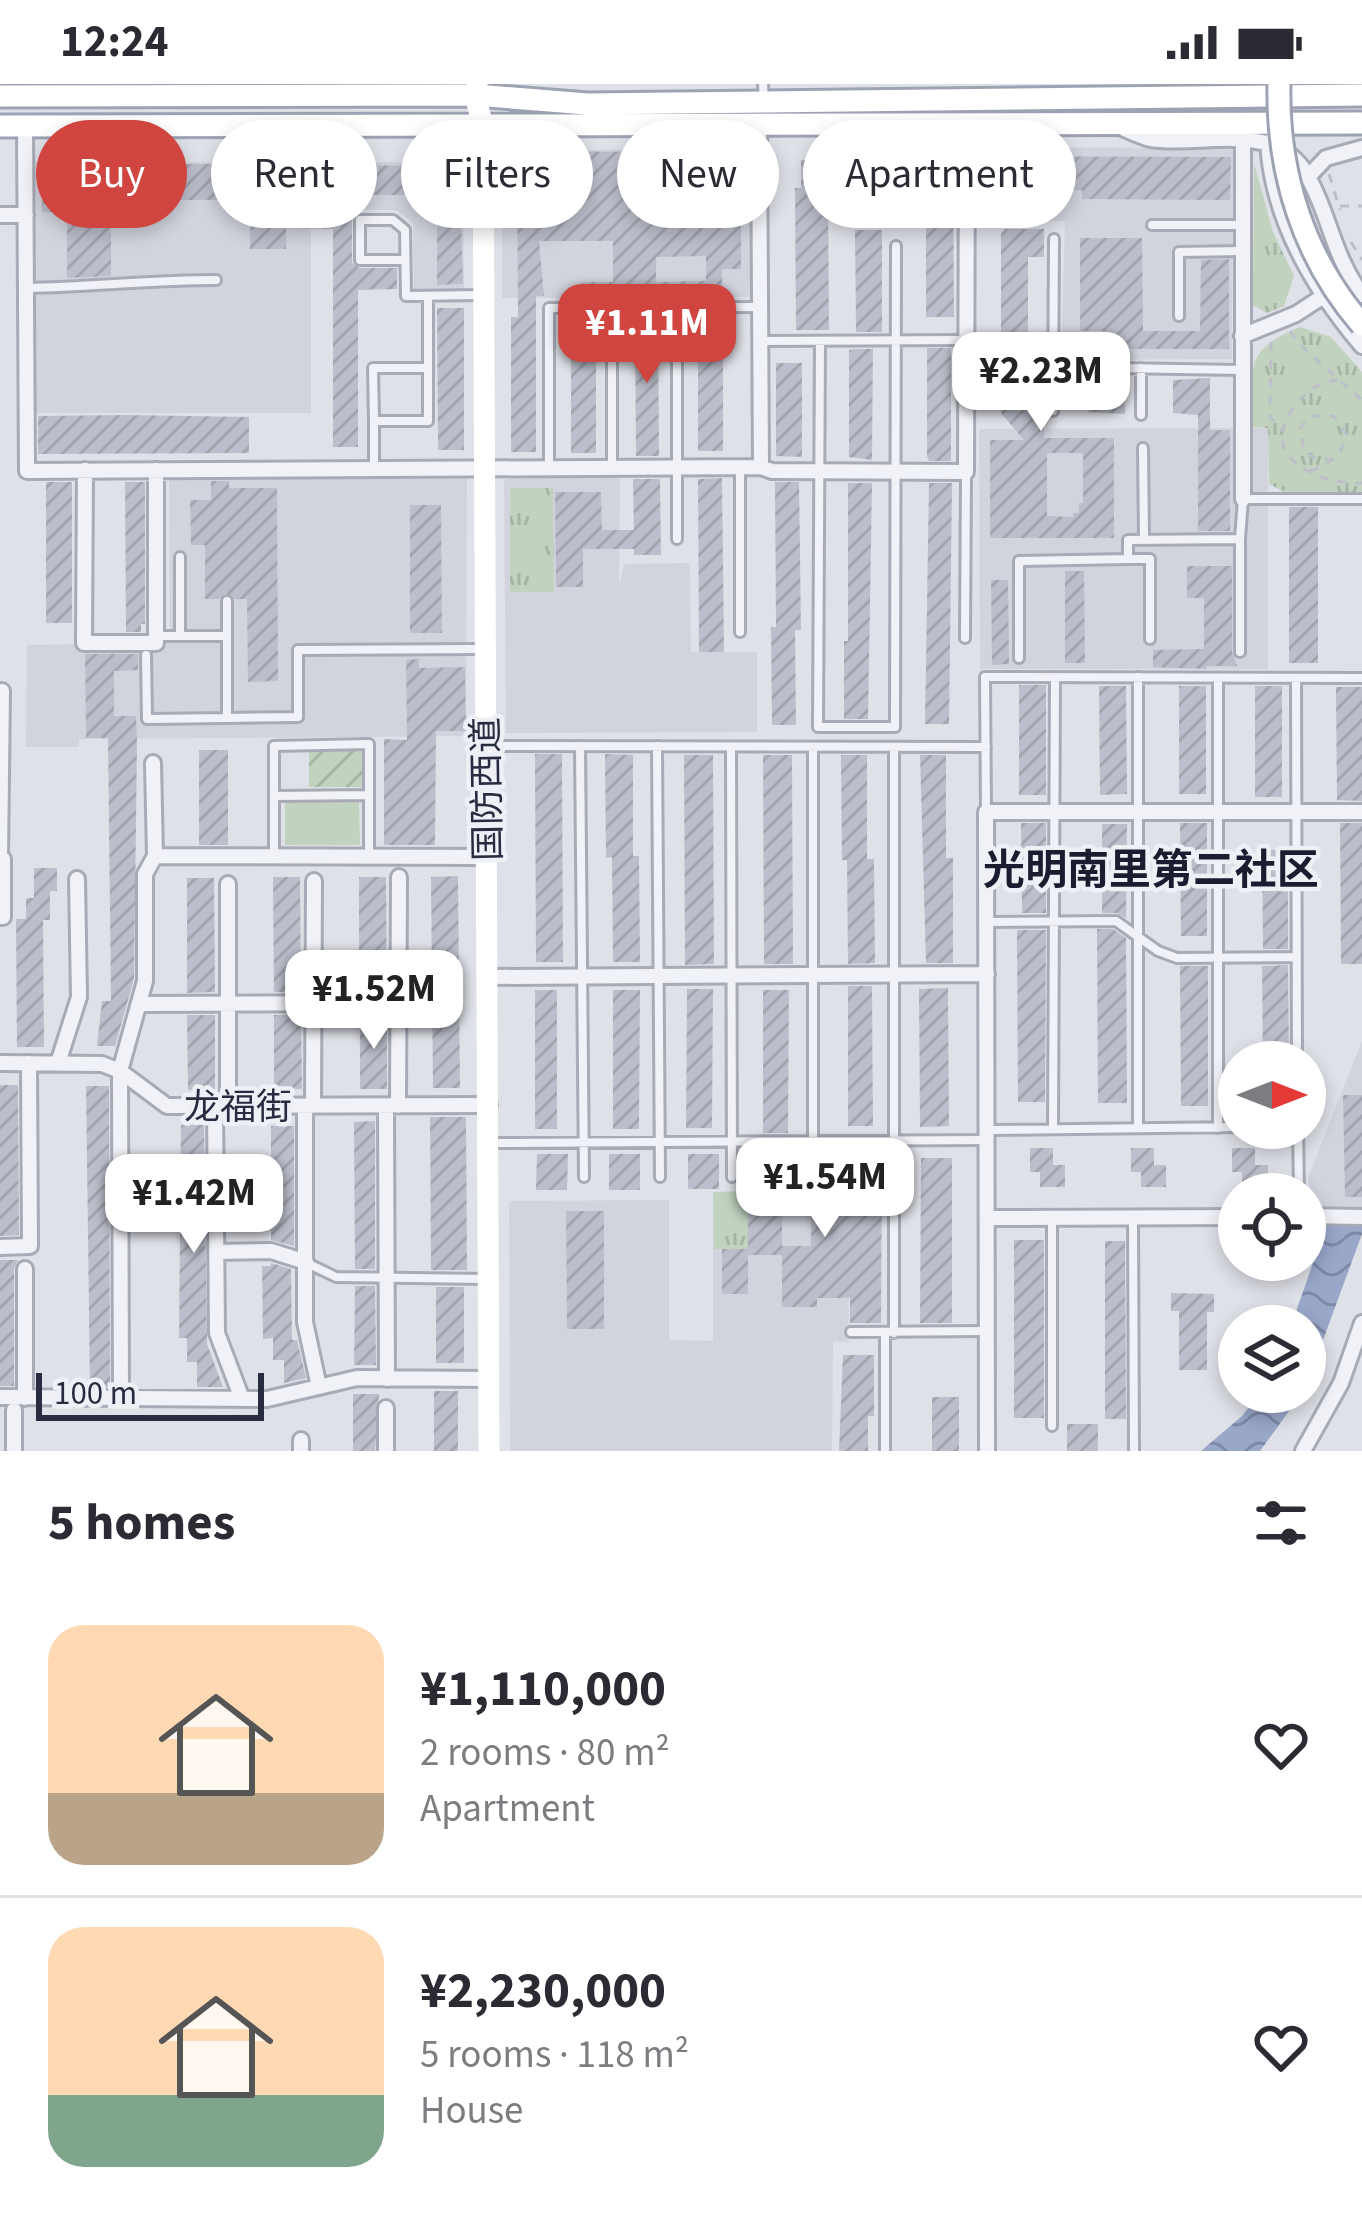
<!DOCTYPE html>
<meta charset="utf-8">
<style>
:root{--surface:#fff;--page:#f2f2f3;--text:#2b2b33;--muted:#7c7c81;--line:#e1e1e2;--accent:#d04540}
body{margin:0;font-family:"Source Sans 3","Noto Sans SC",sans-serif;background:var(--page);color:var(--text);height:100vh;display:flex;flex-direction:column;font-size:45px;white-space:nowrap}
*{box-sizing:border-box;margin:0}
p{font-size:39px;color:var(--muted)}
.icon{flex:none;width:66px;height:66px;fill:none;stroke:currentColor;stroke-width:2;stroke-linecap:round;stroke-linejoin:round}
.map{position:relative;height:1367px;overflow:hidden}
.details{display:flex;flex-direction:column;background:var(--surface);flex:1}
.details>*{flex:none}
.guide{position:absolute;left:36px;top:36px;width:1290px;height:108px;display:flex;gap:24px}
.needle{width:78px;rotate:90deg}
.controls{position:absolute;left:1218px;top:957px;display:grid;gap:24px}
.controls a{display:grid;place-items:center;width:108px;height:108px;border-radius:50%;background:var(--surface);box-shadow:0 6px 18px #0003;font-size:60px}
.scale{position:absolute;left:36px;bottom:30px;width:228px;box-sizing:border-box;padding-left:12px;border:6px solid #272c40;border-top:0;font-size:33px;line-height:42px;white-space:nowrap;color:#272c40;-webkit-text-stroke:9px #eef0f6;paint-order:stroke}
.price{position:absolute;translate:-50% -102px;padding:0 27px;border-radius:24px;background:#fff;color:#222;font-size:39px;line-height:78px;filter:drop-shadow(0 3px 6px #0008)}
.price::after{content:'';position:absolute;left:50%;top:72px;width:36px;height:27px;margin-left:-18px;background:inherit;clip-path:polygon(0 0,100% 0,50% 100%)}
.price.current{background:var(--accent);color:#fff}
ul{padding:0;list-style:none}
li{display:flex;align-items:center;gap:36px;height:300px;padding:0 48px}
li+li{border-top:3px solid var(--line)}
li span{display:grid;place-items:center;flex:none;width:336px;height:240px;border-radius:36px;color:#555}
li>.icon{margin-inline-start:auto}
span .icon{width:144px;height:144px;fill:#fffc;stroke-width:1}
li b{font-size:51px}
h2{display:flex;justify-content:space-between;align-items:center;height:144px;padding:0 48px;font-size:51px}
.pill{padding:0 42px;border-radius:54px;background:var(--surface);box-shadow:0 6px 18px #0003;font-size:42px;line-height:108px}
.pill.current{background:var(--accent);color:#fff}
.status{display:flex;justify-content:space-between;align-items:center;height:84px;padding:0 60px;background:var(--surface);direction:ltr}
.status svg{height:33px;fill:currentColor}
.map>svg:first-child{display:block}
.built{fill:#d1d3dd}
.grass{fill:url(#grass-tufts)}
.garden{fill:url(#garden-furrows)}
.pitch{fill:#c1d2bf}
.water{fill:url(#water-waves)}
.building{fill:url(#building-hatch);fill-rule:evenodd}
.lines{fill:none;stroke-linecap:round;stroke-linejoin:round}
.lane-casing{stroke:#a8abb6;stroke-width:14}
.street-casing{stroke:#a8abb6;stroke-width:20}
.primary-casing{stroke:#9ea3b4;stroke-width:27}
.path{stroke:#bcbfc7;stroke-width:3;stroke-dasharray:9 9;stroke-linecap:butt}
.lane{stroke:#f1f2f7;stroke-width:8}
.street{stroke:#f1f2f7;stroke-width:14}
.secondary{stroke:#fff;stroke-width:21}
.primary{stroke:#fff;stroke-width:21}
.primary-bridge-casing{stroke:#9ea3b4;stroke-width:27;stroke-linecap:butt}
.primary-bridge{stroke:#fff;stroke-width:21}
.labels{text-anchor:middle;stroke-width:9;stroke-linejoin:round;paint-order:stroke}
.street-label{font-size:36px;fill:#272c40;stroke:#eef0f6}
.quarter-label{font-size:42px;font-weight:bold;fill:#1a1d30;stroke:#eef0f6}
</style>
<div class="status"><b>12:24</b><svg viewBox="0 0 49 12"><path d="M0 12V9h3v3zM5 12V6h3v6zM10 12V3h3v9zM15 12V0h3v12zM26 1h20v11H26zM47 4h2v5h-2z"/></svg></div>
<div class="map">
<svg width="1362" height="1367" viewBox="0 0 1362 1367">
<defs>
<pattern id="grass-tufts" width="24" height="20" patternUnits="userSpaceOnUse" patternTransform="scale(3)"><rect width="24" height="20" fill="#c1d2bf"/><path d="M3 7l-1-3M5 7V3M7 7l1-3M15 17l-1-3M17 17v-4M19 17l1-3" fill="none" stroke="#a6b4a5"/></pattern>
<pattern id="garden-furrows" width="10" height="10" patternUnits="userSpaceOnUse" patternTransform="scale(3)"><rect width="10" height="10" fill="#c1d2bf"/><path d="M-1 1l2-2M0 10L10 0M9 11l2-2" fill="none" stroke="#a6b4a5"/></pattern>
<pattern id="water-waves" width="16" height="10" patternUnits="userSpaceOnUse" patternTransform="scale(3)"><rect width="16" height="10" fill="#99a7c9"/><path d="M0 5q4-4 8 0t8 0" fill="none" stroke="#7d88a5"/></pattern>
<pattern id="building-hatch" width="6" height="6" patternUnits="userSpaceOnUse" patternTransform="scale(3)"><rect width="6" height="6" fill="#bcbfcb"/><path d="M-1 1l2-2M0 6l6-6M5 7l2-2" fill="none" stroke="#a2a4af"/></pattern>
</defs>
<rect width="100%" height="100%" fill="#dfe1e8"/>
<path class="built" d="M968,63L1233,64L1232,275L1061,276L1065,137L968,136Z
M759,64L760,213L502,214V89L519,67Z
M31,78H447L463,96L464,205H414L413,139L396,126L311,125V329H31Z
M1268,344V585H980L979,345Z
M169,392H467L466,652L79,655V663H26L27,561L170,559Z
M620,393L619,503L624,480L690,479L691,568H757V648L506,649L504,395Z
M1362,957V1127H1330L1318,1124L1312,1117L1308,1094Z
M848,1107L849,1258L833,1257L832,1367H510L509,1117L669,1116V1256L713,1257V1108Z"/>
<path class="grass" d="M1254,79L1273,148L1294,192L1284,222L1267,229L1253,221Z
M1300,243L1331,253L1362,288V409H1286L1269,400L1268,344L1253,343C1253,287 1240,267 1300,243Z
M510,404H553L554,508H510Z
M748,1107V1165H714L713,1108Z"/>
<path class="garden" d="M309,664H362V703H309Z"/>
<path class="pitch" d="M359,715L360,761H285V716Z"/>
<path class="water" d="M1362,1138V1150L1305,1305V1242H1291L1327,1139Z
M1261,1308H1303L1260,1367H1201L1242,1332Z"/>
<path class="building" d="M741,67V185H722V215H698V211L581,216V198H613V157H539L544,212H536V368H511V233H518L517,88H528V68ZM706,172V197L656,198V173Z
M983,72L1231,73L1230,116L1082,115V106L983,107Z
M801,76H825V83L899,82L900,102L828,103L829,246H796L795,104H801Z
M111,79V192L67,194V128H42L43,81Z
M145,80H241V85H298V81H320V122H358L352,136V179L360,184H397V205L358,206V363H333V145L286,144V165H250L251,116H145Z
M347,81L439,82L460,105L463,200L437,201V125L424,111H347Z
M926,90H953L954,233H926Z
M1005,145H1044V173H1028V305H1044V354H1114V454H990V356H1024L1001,329V150ZM1047,369H1083V419H1079V429H1073V433L1047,432Z
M855,146H882V248H856Z
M1080,154H1142L1143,247H1200L1201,176L1229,175V265H1103V247H1080Z
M437,224H464V366H438Z
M723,231V367H698V232Z
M596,232V369H571V233Z
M635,232H658L659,372H636Z
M927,264H951V377H929L927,372Z
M856,265H873L872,376L849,373V266Z
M776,279H802V373L776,372Z
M1110,292H1125V330L1088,328V295H1110Z
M1210,294V346H1230V447H1198V331L1173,329V296Z
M125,331L249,333V369L38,370V332Z
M722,394L724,568H699L698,395Z
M633,395H660L661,471H634V465H583V503H556L555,408H601L602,446H634Z
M211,397H229V404H277L278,597L248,598L247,515H235L226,509L219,515H205V461H191L190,416H211Z
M46,398H72V539H46Z
M125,398H145V540H141V548H126Z
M775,398H799L801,546H795L796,641H772L771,543H776Z
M848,399H872L868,635H844V557H848Z
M929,399H952L949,640H925Z
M410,421H441L442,549H410Z
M1289,423H1318V579H1289Z
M1187,482H1232V568L1237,582H1206V585L1153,583V566L1204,565V514H1187Z
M1065,487H1084L1085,579H1065Z
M991,496H1008L1009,580L992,581Z
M85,570H138V586L114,587V632H136L137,660L134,895L115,962H97L102,917H111L108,654H86Z
M419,575V584L465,583L466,647H436L435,761H384V655L407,656L406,576Z
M1019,601H1046V711H1019Z
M1099,602H1126L1127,710L1100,711Z
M1179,602H1206V710H1179Z
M1255,602H1282V713H1255Z
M1336,603H1362V717L1337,716Z
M199,666H228V761H199Z
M535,670H562L563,878H536Z
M605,670L633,671V772H639L640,878H613L612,773L606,774Z
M684,671H713L714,880L685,881Z
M763,671H792L793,880H764Z
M841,671H867V775H874L875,879L848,880L847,776H842Z
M920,671H946V774H953V879H926Z
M1021,739H1046V829H1022Z
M1180,739H1207V852H1181Z
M1340,739H1362V880H1341Z
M1102,740H1127L1126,834L1117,829H1102Z
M1262,766H1288V865H1263Z
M34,784H57V807H50V836H43L44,963H17L16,835H26V814H34Z
M458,792L460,1004H433L431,793Z
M273,793H300L301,908H274Z
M359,793H386L387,908H359Z
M187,794H214L215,908L187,909Z
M1097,845H1113L1126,854L1127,1019H1098Z
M1017,846H1046L1045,1018H1018Z
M1288,881L1289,978H1263L1262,882Z
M1180,882H1208V1022H1181Z
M848,902H872L873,1042H848Z
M948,904L949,1042L920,1043L919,905Z
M687,905H713L712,1044H686Z
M535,906H557V1045H535Z
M613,906H640L639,1045H613Z
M763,906H789L788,1049H763Z
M360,930H387V1005H360Z
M187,931H215V1006H188Z
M274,931H301L302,1005H274Z
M0,1001H18L19,1151L0,1152Z
M86,1002H109L110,1303L90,1302Z
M1343,1011H1362V1113H1345Z
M430,1033H466L467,1186H431Z
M375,1037V1185H355L354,1038Z
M181,1041H204L207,1260L223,1303H197V1278H187V1254H179Z
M271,1042H294V1162L271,1156Z
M1030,1064H1053V1081H1065V1103H1040V1088H1030Z
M1131,1064H1154V1081H1166V1103H1141V1088H1131Z
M1232,1064H1255V1081H1268V1103H1242V1088H1232Z
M763,1066L794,1067V1103H782V1162H811V1129H850V1074H882L881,1239H850V1214H817V1223H782V1171H748V1110H762Z
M537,1070H568L567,1106H536Z
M609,1070H640V1106H609Z
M688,1070H719V1105H688Z
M921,1074H952V1239H920Z
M566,1127H604V1245H567Z
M1014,1156H1044V1334H1014Z
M1105,1157H1125L1126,1335H1105Z
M722,1165H748V1210H722Z
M0,1176H18L14,1185V1302H0Z
M271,1179L291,1185L292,1256H297L306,1294L284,1299V1276H273V1254L263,1255L262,1182H271Z
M355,1202H375L376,1281H354Z
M436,1203H464V1279H436Z
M1171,1209L1214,1210V1228H1207V1286H1179V1227H1171Z
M843,1271H874V1332H868V1367H839Z
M434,1307H458V1367H434Z
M353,1310H379L375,1367H353Z
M932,1313H959V1367H932Z
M1067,1340H1098V1367H1067Z"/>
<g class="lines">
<defs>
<path id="lane" d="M763,0L764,17
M1152,141H1241
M405,176H360V136H393L405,146L406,212L481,211
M27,204C91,203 152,196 216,196
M428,212V337H374L373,284H428
M612,223V384
M677,223V455
M1179,232V168L1241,167
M761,257L965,256
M820,257L818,643H895L896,162
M1053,283L1241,286
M1053,327L1054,155
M1141,331V284
M374,337V383
M1143,364L1144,455
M549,383V224L759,223
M740,385V548
M1240,455V568
M180,473V552
M227,517V634L298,633V566L482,565
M157,552H227
M965,554L966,390
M1150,555V475H1128V456L1240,455L1243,415H1362
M146,571L147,635L227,634
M1019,574V477L1128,475
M1138,593V1044
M1218,594V1044
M1296,594L1297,978
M489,662L986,663
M580,662L584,1093
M657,662L660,1093
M731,663L732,1093
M813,663V1093
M894,663V1249
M275,712L369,711
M986,728L985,593L1362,594
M274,771V662L369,660V771
M987,838L1116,837L1158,867L1177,874L1297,873
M1298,1044L1299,1110
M1053,1045L1055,593
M989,1046L1239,1043
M491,1059L986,1056
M1133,1134L1134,1367
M1052,1135V1342
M307,1179L336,1193L487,1195
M851,1248L986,1247
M885,1249V1367"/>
<path id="street" d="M25,42L27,387L761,383L759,40
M1124,45C1132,48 1142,53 1151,55C1202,63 1275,35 1307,91C1330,131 1332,170 1362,211
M1243,54V415
M1268,58C1272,135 1313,204 1362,262
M1308,93L1326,74L1362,64
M0,131H26
M1242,252L1296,230L1322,213
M761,383L772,387L966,388L967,39
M85,386L84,559H156V386
M155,772L486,773
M0,775L2,607
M0,833H3V775
M488,893L987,890
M139,920L399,919
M0,979L102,980L120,987L167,1022L489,1021
M58,979L79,913L77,795
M215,1022L217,1249L242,1315
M228,1022V800
M305,1022V1238L319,1303
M313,1022L314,797
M386,1022L387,1295
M398,1022L399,793
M1305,1132L1362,1133
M988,1134L1239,1133
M0,1163L30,1162L29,979
M216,1168L271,1167L306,1178
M25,1185V1314
M0,1313L267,1315L357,1294L488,1295
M121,1314L120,987L145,897V790L155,772L153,679
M386,1324V1367
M14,1326V1367
M301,1356V1367
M987,1367L986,728H1362
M1303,1367L1341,1299L1362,1239"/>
<path id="primary" d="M0,12L475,11L587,20L1362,11
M0,42L1362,39"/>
</defs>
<use href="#lane" class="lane-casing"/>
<use href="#street" class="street-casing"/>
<use href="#primary" class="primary-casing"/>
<path class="path" d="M1329,90L1340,126
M1340,122H1362
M1351,158L1362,176
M1290,247L1298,259L1362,316
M1271,258L1270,333L1281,346
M1338,296C1321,297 1309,305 1298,318C1253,371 1314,400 1362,399
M1310,387C1329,381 1344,370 1346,350L1334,332H1311L1300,344L1304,367L1316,375H1334"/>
<use href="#lane" class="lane"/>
<use href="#street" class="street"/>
<path class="secondary" d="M477,0L475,11L483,42L489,1367"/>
<use href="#primary" class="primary"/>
<defs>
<path id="primary-bridge" d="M1279,0C1277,88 1303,173 1362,241"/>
</defs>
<use href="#primary-bridge" class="primary-bridge-casing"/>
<use href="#primary-bridge" class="primary-bridge"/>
</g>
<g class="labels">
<g class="street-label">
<text transform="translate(486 705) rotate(-91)" y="13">国防西道</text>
<text x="238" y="1035">龙福街</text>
</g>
<g class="quarter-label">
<text x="1151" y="800">光明南里第二社区</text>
</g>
</g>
</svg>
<div class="controls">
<a><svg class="needle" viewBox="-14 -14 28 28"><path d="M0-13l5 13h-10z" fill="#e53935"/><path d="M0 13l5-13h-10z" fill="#7c7c81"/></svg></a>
<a><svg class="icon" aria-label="locate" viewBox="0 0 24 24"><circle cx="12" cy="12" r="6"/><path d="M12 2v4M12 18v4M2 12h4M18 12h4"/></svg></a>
<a><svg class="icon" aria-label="layers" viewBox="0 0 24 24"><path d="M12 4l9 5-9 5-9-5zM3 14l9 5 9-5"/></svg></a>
</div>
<div class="scale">100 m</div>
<b class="price current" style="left:647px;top:302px">¥1.11M</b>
<b class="price" style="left:1041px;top:350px">¥2.23M</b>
<b class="price" style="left:374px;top:968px">¥1.52M</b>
<b class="price" style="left:825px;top:1156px">¥1.54M</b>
<b class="price" style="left:194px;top:1172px">¥1.42M</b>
<div class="guide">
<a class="pill current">Buy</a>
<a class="pill">Rent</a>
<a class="pill">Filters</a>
<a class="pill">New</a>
<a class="pill">Apartment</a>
</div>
</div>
<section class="details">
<h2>5 homes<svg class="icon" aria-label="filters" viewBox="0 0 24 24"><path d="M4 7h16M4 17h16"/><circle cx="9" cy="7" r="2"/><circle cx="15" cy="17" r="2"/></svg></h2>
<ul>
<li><span style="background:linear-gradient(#ffd9b3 70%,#b9a48a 0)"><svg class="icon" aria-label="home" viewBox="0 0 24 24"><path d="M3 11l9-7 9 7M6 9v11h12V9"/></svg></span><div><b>¥1,110,000</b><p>2 rooms · 80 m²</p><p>Apartment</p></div><svg class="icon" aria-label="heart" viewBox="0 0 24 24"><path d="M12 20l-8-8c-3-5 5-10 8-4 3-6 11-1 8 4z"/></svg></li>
<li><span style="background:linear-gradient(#ffd9b3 70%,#7fa58c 0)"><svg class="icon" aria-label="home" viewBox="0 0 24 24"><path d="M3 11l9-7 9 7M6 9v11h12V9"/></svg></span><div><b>¥2,230,000</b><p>5 rooms · 118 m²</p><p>House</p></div><svg class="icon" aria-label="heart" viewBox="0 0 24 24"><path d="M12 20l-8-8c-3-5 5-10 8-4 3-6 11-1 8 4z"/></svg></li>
</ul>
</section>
